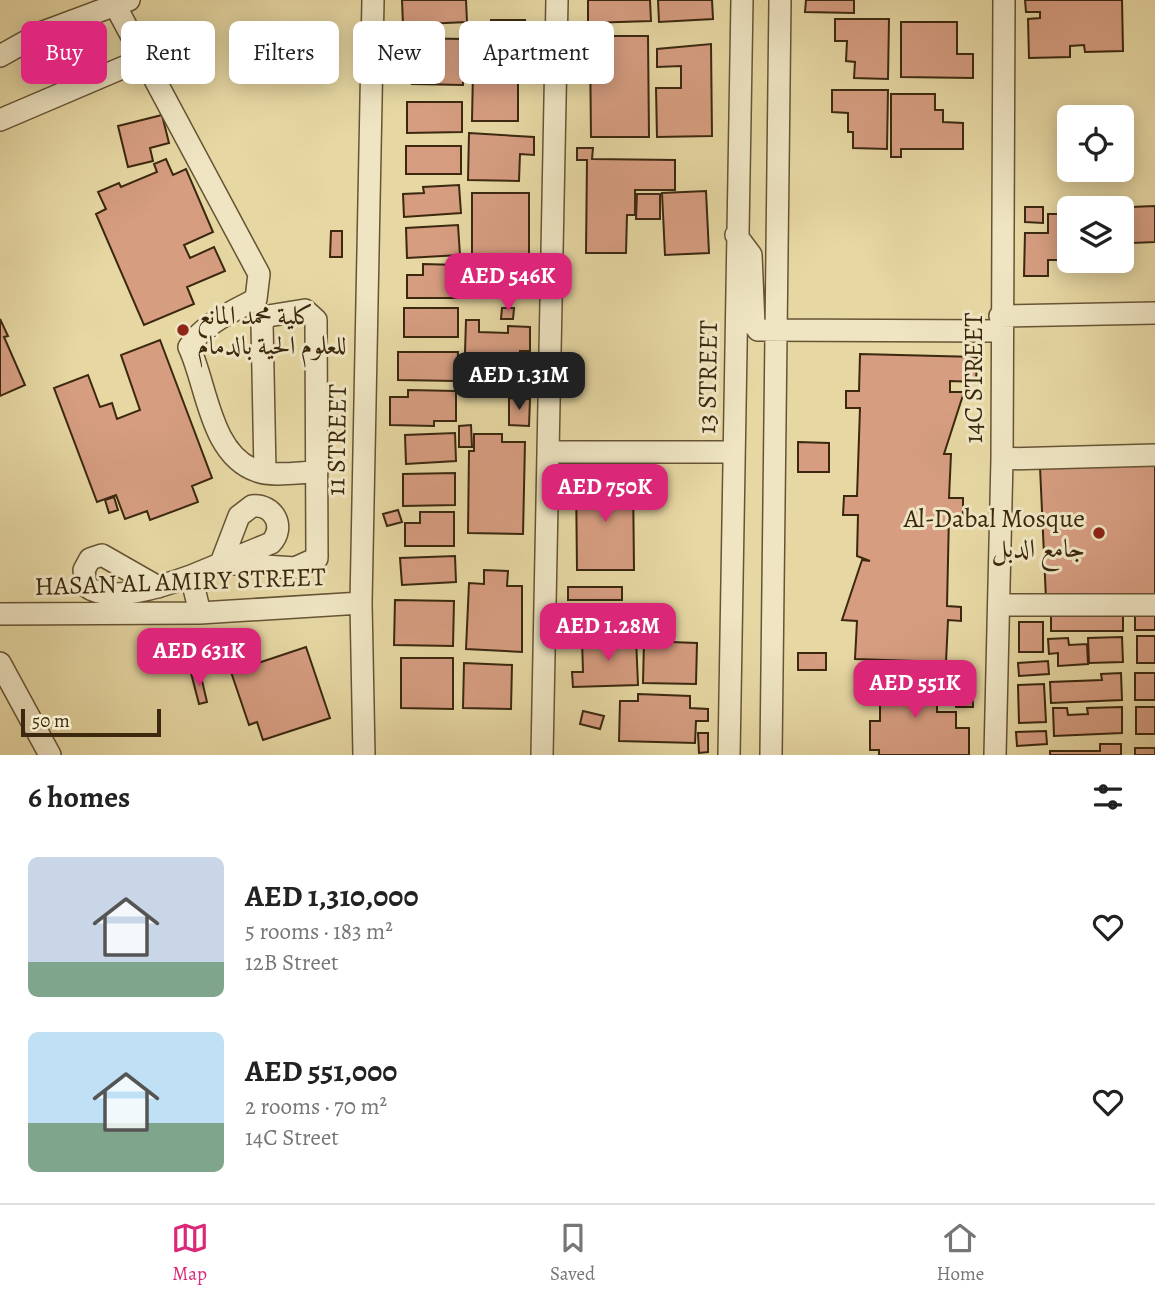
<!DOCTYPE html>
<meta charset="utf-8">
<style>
:root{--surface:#fff;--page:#f6f6f6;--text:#222;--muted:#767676;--line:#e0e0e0;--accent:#db2777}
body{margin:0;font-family:Alegreya,Amiri,serif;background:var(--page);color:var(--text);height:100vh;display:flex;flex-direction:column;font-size:26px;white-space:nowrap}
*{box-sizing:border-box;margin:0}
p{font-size:23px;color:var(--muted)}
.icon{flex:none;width:38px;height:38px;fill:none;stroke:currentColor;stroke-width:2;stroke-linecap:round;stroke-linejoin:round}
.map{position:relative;height:755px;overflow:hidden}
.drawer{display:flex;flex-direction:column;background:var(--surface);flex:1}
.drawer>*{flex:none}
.hud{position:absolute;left:21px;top:21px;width:700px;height:63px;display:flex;gap:14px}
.controls{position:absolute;left:1057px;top:105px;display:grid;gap:14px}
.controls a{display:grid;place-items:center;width:77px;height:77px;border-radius:10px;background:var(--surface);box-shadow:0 4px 18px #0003;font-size:35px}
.scale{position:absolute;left:21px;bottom:18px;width:140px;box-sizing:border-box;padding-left:7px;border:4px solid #3b280f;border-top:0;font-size:19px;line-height:24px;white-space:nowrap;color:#3b280f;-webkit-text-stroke:5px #efe5c3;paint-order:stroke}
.price{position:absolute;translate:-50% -60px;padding:0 16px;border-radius:14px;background:var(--accent);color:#fff;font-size:23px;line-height:46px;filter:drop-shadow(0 2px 4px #0008)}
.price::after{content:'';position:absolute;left:50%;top:42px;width:21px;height:16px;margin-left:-10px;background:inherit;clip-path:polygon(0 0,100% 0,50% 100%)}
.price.selected{background:#222;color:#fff}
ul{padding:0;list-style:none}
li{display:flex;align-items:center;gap:21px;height:175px;padding:0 28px}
li span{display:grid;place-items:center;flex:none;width:196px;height:140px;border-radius:10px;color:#555}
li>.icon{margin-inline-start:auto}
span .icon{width:84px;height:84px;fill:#fffc;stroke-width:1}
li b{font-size:30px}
h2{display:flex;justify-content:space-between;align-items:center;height:84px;padding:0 28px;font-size:30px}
.tag{padding:0 24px;border-radius:10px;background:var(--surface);box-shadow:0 4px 18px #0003;font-size:24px;line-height:63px}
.tag.selected{background:var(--accent);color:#fff}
.menu{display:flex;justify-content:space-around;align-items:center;height:98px;border-top:2px solid var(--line);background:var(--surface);font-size:19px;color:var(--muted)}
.menu a{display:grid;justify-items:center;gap:4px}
.menu .selected{color:var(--accent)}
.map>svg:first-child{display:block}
.building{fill:#d69d81;stroke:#3b280f;stroke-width:2}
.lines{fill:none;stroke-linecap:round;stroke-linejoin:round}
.minor-casing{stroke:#665434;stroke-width:24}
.minor{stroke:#efe5c3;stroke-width:21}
.poi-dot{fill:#8f2418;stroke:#efe5c3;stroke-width:2.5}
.labels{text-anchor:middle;stroke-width:6;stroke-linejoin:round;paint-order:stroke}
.poi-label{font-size:26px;fill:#3b280f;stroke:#efe5c3;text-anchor:start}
.street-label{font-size:26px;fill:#3b280f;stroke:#efe5c3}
</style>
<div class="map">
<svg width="1155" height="755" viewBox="0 0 1155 755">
<rect width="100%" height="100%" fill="#e6d7a3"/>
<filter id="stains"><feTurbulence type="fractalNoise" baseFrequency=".00286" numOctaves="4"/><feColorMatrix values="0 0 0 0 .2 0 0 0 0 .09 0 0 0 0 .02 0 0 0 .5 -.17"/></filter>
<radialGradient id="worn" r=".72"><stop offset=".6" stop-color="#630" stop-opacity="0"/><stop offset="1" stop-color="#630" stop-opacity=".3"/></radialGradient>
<path class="building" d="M402,0H466L467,22L403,25Z
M588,0H650L651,21L588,23Z
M658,0H712L713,19L659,22Z
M806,0H854V13L805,12Z
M1025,0H1122L1123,51L1085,52L1084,45L1070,46V57L1029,58L1028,19L1040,18V12H1026Z
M835,19H889L888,79L854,78L855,62L846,61L847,41H835Z
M491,20H525L526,65H470V23H491Z
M901,22H957V54H973V78L901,77Z
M579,36H648L649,137H591L590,43L579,44Z
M403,38L464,39L463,85L412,84V66H402Z
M711,44L712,136L657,137L656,88H681V66L657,67V49Z
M473,71H532V83L518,82V121H472Z
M832,90H888L887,149L853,148V132H848V113L832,112Z
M891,94H935V110H943V122L963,123V149H901V157H891Z
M407,102H462V132L407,133Z
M162,115L169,143L150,148L153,161L128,167L118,126Z
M469,133L534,137V155L520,154L519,181L468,180Z
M406,146H461V174H406Z
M577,148H593L592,159L675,160V190H635V215H627L626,253H586L587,160H577Z
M166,159L173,175L186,169L213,232L184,245L190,258L214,247L225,271L187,287L194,304L144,325L96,214L106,209L98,192L119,183L121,187L157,172L154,164Z
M459,185L461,213L404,217L403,194L424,193L423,187Z
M706,191L709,253L665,255L662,193Z
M472,193H529V280H510V268H490L491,278H472Z
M637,194H660V219H636Z
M1155,206V242L1132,243L1131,207Z
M1025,207H1043V223L1025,222Z
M1048,214H1069V260H1048V276H1024L1025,233H1048Z
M458,225L460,255L407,258L406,228Z
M331,231H342V257H330Z
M423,264L459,265V298H407V275H423Z
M404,308H458V337H404Z
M502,308H514L513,319H501Z
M0,319L8,336L4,337L25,385L0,396Z
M466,320H479V332L508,333V326L530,327V351H520L519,386L464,385Z
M160,340L212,478L192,486L198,502L150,520L147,511L125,519L116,495L97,502L54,388L88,375L100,407L112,403L117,419L140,410L121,355Z
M398,352H458L457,381L398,380Z
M860,354L977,357L976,382L950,381V392H964L944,454H951L949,498H963V515H949L947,606L961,607V621L948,620L946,662L855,659L857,621L842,620L862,560L870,561L857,556L858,515H843L844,496H857L860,408H846V391H859Z
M408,390L456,391V421H434V426L390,425V397H408Z
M509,398L530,399L529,426L509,425Z
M471,425L472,447H459V426Z
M455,433L456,461L406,464L405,435Z
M474,434H502V442H525L523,534L468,533L469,451H474Z
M798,442L829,443V472H798Z
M1155,465V598L1046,599L1040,467Z
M455,473V505L403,506V474Z
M576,477H633L634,570H577Z
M114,497L118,510L109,513L105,500Z
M398,510L402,522L387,526L383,514Z
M420,512H454V546H405V523H420Z
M455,556L456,582L402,585L400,558Z
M484,570L508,571L507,586H522V652L466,649L469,583L484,584Z
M568,587H622V600H568Z
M395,600L454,601L453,646L394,645Z
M1051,610L1123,611V631H1051Z
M1135,610H1155V630H1135Z
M1019,622H1043V652H1019Z
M185,629L197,661L176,669L164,636Z
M1137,636H1155V663H1137Z
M1122,637L1123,662L1089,663L1088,638Z
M636,638L638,685L573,687L572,672H583L582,640Z
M1068,638L1069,645L1087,644L1088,664L1058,666V653L1049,654L1048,639Z
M644,641L697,643L696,684L643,683Z
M306,647L330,718L263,740L257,722L249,725L231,672Z
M165,652L167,664L156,666L154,655Z
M798,653H826V670H798Z
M401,658H453V709L401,708Z
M1048,661L1049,674L1019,676L1018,663Z
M464,663L512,665L511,709L463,708Z
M955,669H972L973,707H956Z
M200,672L207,702L199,704L191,673Z
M1121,673L1122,700L1051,703L1050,682L1102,680L1101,674Z
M1135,673H1155V700H1135Z
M880,676H937V712H956V728H969V755H879V750H870V721H880Z
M1044,684L1046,722L1019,723L1018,685Z
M638,694L690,696V708L708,709V721H696L695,743L619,741L620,701H638Z
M1122,707V733L1054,736L1053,708H1067L1068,715L1088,714L1087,708Z
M1136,707H1155V734H1136Z
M583,711L604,716L600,729L580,724Z
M1046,731L1047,744L1017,746L1016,732Z
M698,733H708V752L699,753Z
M1100,744H1121V755H1050V751H1100Z
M1135,748H1155V755H1135Z"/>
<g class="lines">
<defs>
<path id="minor" d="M115,5L259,274L256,299C232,312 204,323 189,347C207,385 210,455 257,471C273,477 300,472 317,472
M0,56L43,32L129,0
M0,120L143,59
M736,235L751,255L754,325L758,330L1000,331
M1000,316L1155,313
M548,452H734
M1002,459L1155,455
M158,587L102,555L90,559L84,570L86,586C109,605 166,585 191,576
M999,605H1155
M200,613L191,576L271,543C286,527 274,504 252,506L239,516L221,563L295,568L317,558L316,320L305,310L268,316L262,323L265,472
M0,614L200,613L361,603
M0,663L50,755
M364,755L361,603L373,0
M542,755L557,0
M729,755L742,0
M771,755L780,0
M995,755L1002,459L1004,0"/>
</defs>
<use href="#minor" class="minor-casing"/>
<use href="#minor" class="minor"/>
</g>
<g class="poi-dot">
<circle cx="183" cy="330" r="7"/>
<circle cx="1099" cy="533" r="7"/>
</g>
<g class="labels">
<g class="poi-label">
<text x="197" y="324">كلية محمد المانع<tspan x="197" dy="30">للعلوم الحية بالدمام</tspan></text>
<text x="1085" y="527" text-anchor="end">Al-Dabal Mosque<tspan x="1085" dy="30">جامع الدبل</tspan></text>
</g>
<g class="street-label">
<text transform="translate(707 377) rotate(-89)" y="9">13 STREET</text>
<text transform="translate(973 378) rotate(-90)" y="9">14C STREET</text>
<text transform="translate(336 440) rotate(-89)" y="9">11 STREET</text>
<text transform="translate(180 581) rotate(-2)" y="9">HASAN AL AMIRY STREET</text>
</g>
</g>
<rect width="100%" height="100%" filter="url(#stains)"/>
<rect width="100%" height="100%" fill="url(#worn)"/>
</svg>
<div class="controls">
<a><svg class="icon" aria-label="locate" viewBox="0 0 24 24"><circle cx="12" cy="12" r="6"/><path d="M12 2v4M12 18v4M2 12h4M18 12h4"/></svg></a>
<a><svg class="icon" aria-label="layers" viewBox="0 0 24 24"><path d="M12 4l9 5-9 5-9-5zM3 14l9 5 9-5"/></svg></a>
</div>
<div class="scale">50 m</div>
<b class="price" style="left:508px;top:313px">AED 546K</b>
<b class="price selected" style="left:519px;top:412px">AED 1.31M</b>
<b class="price" style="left:605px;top:524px">AED 750K</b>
<b class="price" style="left:608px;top:663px">AED 1.28M</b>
<b class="price" style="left:199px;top:688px">AED 631K</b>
<b class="price" style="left:915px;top:720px">AED 551K</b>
<div class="hud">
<a class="tag selected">Buy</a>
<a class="tag">Rent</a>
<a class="tag">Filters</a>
<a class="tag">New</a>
<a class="tag">Apartment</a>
</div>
</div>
<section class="drawer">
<h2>6 homes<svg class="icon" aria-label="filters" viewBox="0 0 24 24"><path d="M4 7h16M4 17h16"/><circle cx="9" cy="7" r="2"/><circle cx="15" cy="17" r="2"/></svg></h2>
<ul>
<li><span style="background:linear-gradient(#c9d6e8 75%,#7fa58c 0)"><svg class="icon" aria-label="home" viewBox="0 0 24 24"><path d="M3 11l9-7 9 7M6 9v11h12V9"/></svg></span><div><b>AED 1,310,000</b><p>5 rooms · 183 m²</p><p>12B Street</p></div><svg class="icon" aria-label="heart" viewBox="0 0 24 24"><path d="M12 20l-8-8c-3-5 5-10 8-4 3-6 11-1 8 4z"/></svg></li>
<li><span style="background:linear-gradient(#bfe0f5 65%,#7fa58c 0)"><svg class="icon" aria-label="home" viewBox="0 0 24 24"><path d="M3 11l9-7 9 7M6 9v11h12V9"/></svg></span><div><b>AED 551,000</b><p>2 rooms · 70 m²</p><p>14C Street</p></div><svg class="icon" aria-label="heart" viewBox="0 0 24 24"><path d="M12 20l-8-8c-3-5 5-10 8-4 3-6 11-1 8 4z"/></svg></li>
</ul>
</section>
<nav class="menu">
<a class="selected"><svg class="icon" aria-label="map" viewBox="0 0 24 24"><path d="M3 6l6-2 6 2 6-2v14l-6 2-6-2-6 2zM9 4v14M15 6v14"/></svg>Map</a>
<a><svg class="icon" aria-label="saved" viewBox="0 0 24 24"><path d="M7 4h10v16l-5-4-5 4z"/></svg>Saved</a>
<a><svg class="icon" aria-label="home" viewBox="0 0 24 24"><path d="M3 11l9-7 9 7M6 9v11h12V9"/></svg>Home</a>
</nav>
